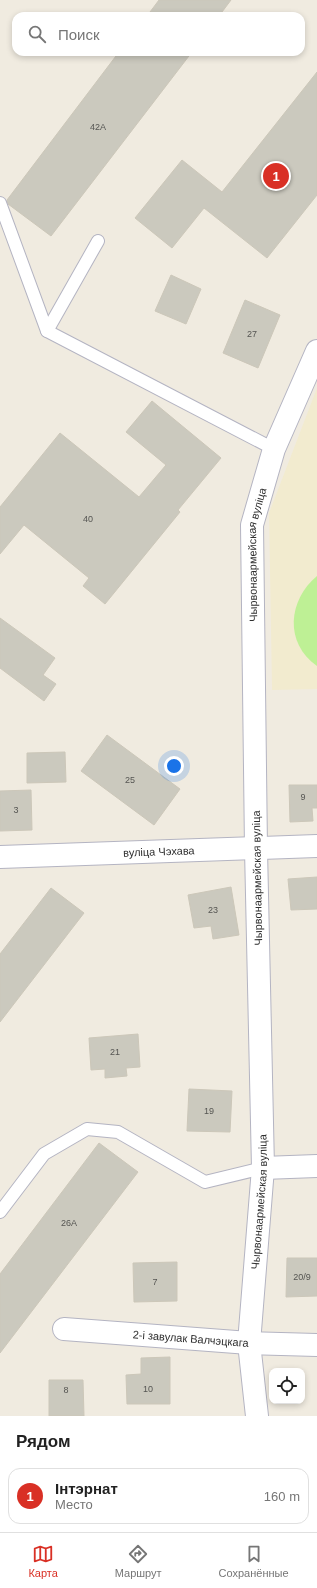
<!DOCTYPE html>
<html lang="ru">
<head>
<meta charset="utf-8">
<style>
	:root { --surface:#fff; --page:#f2f2f2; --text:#222; --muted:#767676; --line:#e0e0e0; --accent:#d93025 }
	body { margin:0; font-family:Helvetica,sans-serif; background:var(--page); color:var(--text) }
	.controls { position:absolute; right:12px; bottom:12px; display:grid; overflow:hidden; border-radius:8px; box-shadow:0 2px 6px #0003 }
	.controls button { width:36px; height:36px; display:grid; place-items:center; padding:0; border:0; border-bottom:1px solid var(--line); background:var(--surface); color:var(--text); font:20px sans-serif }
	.you { position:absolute; left:174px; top:766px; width:14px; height:14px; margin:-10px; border:3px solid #fff; border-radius:50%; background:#1a73e8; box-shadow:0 0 0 6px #1a73e833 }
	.badge { display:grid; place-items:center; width:26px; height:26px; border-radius:50%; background:var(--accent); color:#fff; font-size:13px; font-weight:700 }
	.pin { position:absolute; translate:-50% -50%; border:2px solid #fff; box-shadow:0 1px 4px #0006 }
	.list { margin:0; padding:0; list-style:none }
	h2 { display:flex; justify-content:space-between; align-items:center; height:52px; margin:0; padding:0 16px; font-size:17px }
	h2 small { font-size:13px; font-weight:400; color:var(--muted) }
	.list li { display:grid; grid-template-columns:26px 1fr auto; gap:12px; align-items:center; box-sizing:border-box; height:56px; margin:0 8px 8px; padding:0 8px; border:1px solid var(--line); border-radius:12px }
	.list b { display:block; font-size:15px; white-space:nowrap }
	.list p { margin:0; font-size:13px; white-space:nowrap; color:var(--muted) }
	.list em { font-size:13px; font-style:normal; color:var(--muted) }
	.icon { flex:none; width:22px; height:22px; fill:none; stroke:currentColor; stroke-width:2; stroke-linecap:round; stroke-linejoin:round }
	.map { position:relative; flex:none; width:317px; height:1416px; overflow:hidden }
	.search { position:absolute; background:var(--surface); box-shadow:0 2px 6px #0003; left:12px; right:12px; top:12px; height:44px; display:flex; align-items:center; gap:10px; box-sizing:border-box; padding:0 14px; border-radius:12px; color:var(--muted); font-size:15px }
	.sheet { height:116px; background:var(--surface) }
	nav { display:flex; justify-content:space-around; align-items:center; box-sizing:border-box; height:56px; border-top:1px solid var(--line); background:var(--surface); font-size:11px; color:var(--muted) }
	nav a { display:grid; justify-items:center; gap:2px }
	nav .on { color:var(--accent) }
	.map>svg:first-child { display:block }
	.education { fill:#f2ebcf }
	.pitch { fill:#bef095 }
	.building { fill:#cbc9be; stroke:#ccc7b9 }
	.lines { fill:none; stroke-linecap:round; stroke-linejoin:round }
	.lane-casing { stroke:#b4b4c2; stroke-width:14 }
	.street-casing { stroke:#b4b4c2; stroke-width:24 }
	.lane { stroke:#fff; stroke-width:12 }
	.street { stroke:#fff; stroke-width:22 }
	.labels { text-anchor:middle; stroke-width:4; stroke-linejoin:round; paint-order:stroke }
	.number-label { font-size:9px; fill:#555552 }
	.street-label { font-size:11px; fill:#2e2e2e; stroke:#fff }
</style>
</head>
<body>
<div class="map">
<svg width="317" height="1416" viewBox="0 0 317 1416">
	<rect width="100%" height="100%" fill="#f0ebe0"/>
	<!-- education -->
	<path class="education" d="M317 388V689L272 690 269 513Z"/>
	<!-- pitch -->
	<path class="pitch" d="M317 576V666C284 643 288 600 317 576Z"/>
	<!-- building -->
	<g class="building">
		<path d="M159 0H231L219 16H147Z"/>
		<path d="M119 52H192L51 236 8 204 7 200Z"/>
		<path d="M317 72V195L267 258 204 208 172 248 135 218 182 160 222 192Z"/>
		<path d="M171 275 201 289 186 324 155 311Z"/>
		<path d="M245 300 280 315 258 368 223 353Z"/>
		<path d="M152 401 221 458 178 510 180 512 105 604 83 586 89 578 24 525 0 554V507L60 433 139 497 166 465 126 432Z"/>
		<path d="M0 618 55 658 43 675 56 684 44 701 0 668Z"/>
		<path d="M107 735 180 789 154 825 81 771Z"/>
		<path d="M65 752 66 782 27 783V753Z"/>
		<path d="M289 785H317V808H312L313 821 290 822Z"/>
		<path d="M31 790 32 830 0 831V791Z"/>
		<path d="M317 877V909L291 910 288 879Z"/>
		<path d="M231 887 239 935 213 939 211 926 194 928 188 895Z"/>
		<path d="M51 888 84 913 0 1022V954Z"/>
		<path d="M138 1034 140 1067 126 1068 127 1076 105 1078V1069L91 1070 89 1038Z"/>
		<path d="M189 1089 232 1091 230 1132 187 1131Z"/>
		<path d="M99 1143 138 1172 0 1353V1274Z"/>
		<path d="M287 1258H317V1296L286 1297Z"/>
		<path d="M177 1262V1301L134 1302 133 1263Z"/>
		<path d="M170 1357V1404H127L126 1375 141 1374V1358Z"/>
		<path d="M49 1380H83L84 1416H49Z"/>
	</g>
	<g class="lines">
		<defs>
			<g id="lane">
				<path d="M0 203 47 331 274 449"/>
				<path d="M47 331 98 241"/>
				<path d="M0 1212 44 1154 87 1129 118 1132 205 1182 263 1168"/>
			</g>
			<g id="street">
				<path id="s1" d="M0 857 317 846"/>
				<path d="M263 1168 317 1166"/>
				<path id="s2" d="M64 1329 249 1343 317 1345"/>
				<path id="s3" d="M257 1416 249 1343 263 1168 256 849 252 525 274 449 317 351"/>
			</g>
		</defs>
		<!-- lane casing -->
		<use href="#lane" class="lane-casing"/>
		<!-- street casing -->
		<use href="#street" class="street-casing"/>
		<!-- lane -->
		<use href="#lane" class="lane"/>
		<!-- street -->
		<use href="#street" class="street"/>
	</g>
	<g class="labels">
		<!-- number labels -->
		<g class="number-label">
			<text x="98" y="130">42А</text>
			<text x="252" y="337">27</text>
			<text x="88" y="522">40</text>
			<text x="130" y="783">25</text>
			<text x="303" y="800">9</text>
			<text x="16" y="813">3</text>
			<text x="213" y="913">23</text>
			<text x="115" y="1055">21</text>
			<text x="209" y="1114">19</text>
			<text x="69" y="1226">26А</text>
			<text x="302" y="1280">20/9</text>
			<text x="155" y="1285">7</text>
			<text x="148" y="1392">10</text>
			<text x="66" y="1393">8</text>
		</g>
		<!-- street labels -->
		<g class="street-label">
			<text dy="4" stroke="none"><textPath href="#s3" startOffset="863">Чырвонаармейская вуліца</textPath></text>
			<text dy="4" stroke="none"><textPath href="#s1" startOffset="159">вуліца Чэхава</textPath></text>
			<text transform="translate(257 878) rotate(-91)" y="4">Чырвонаармейская вуліца</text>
			<text dy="4" stroke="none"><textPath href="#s3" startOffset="215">Чырвонаармейская вуліца</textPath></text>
			<text dy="4" stroke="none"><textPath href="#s2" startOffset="127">2-і завулак Валчэцкага</textPath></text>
		</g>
	</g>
</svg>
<div class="controls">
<button><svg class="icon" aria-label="locate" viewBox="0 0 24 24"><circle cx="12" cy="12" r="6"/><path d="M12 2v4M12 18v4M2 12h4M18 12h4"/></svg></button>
</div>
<div class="you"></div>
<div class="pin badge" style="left:276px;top:176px">1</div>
<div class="search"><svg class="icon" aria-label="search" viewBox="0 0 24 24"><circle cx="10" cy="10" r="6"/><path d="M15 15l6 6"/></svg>Поиск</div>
</div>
<section class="sheet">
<h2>Рядом<small></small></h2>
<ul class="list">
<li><span class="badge">1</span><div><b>Інтэрнат</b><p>Место</p></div><em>160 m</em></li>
</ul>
</section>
<nav>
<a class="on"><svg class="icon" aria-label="map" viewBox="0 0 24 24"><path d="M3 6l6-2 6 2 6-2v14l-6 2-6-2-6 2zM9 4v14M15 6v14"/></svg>Карта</a>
<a><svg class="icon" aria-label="directions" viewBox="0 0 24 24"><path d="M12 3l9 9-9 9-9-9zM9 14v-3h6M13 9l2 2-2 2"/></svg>Маршрут</a>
<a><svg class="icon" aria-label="saved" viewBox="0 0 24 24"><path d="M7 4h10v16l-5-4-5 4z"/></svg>Сохранённые</a>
</nav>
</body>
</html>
